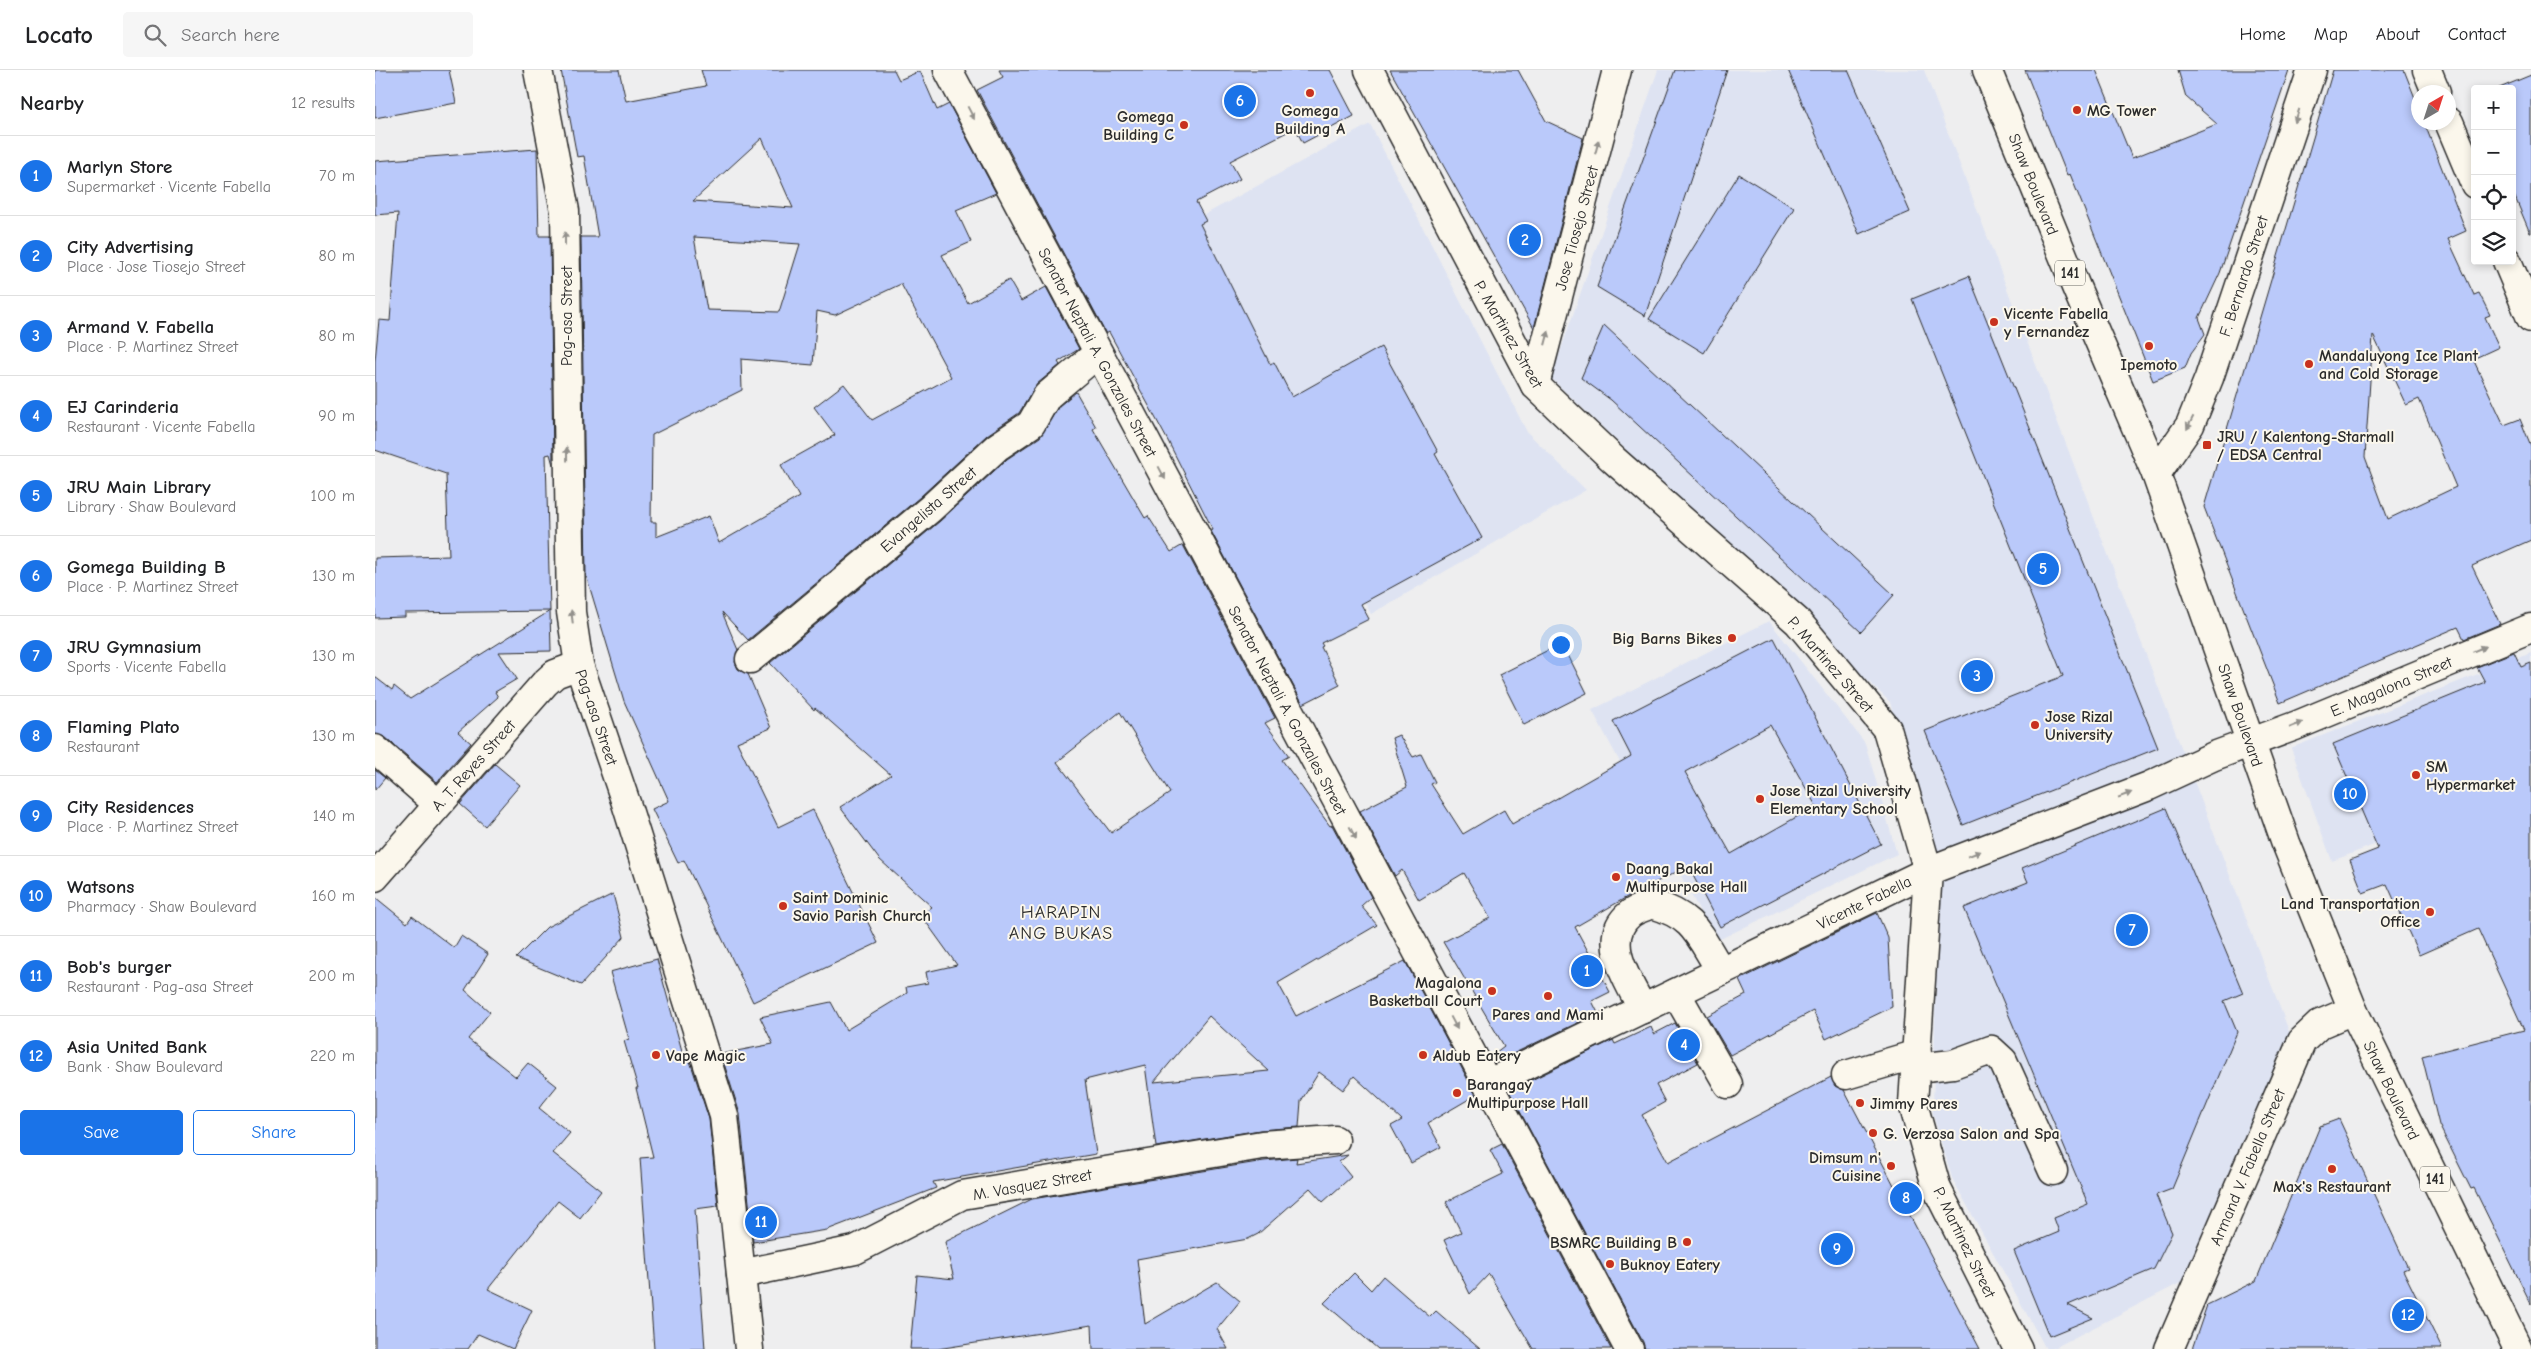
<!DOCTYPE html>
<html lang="en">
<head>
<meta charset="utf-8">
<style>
	:root { --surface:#fff; --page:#f6f6f6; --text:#202124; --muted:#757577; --line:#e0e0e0; --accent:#1a73e8 }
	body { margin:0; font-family:"Comic Neue",sans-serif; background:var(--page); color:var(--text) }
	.controls { position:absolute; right:15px; top:15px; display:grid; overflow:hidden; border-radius:5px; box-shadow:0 2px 8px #0003 }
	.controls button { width:45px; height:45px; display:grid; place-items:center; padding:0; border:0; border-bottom:1px solid var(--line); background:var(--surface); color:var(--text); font:25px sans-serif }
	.compass { position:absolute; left:2036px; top:15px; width:45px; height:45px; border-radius:50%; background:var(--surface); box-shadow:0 2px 8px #0003; rotate:39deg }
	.you { position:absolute; left:1185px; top:574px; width:18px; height:18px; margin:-12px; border:4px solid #fff; border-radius:50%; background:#1a73e8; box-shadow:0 0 0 8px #1a73e833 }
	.badge { display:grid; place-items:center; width:32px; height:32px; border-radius:50%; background:var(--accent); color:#fff; font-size:16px; font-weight:700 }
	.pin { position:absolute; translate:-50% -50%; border:2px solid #fff; box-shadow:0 1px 5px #0006 }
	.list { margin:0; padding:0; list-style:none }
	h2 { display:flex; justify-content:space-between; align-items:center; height:65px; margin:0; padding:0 20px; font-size:21px }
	h2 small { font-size:16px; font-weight:400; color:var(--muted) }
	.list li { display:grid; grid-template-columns:32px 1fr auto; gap:15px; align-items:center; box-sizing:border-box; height:80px; padding:0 20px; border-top:1px solid var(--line) }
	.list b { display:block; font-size:19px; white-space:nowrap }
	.list p { margin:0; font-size:16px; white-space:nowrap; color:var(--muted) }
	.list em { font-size:16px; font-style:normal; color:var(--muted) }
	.actions { display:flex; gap:10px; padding:15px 20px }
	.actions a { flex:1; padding:11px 0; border:1px solid var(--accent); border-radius:5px; text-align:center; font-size:18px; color:var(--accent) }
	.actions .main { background:var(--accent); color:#fff }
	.icon { flex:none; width:28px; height:28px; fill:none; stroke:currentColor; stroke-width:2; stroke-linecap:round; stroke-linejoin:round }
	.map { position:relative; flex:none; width:2156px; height:1279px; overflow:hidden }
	header { display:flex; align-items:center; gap:30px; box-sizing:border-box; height:70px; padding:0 25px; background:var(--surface); border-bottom:1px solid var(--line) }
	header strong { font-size:24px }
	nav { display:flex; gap:28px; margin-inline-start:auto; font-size:18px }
	.search { width:350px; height:45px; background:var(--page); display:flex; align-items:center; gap:12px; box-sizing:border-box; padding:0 18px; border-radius:5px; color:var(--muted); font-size:19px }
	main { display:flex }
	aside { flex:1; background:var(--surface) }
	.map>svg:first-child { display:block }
	.built { fill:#dee3f2 }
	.building { fill:#bac9fa; stroke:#2b2b2b; fill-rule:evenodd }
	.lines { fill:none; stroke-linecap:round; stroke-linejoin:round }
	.minor-casing { stroke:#2b2b2b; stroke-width:31 }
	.major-casing { stroke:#2b2b2b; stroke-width:31 }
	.minor { stroke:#fbf7ec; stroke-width:28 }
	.major { stroke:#fbf7ec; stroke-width:28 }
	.oneway { fill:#93918c }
	.poi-dot { fill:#c8321e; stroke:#fbf7ec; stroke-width:2 }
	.labels { text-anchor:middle; stroke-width:4; stroke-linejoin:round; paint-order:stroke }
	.shield { fill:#fbf7ec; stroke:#696865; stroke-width:1 }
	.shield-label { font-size:15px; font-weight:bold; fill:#2b2b2b }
	.poi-label { font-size:16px; font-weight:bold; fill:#2b2b2b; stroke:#fbf7ec; text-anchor:start }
	.street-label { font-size:16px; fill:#2b2b2b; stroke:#fbf7ec }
	.neighbourhood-label { font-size:18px; letter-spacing:1px; fill:#2b2b2b; stroke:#fbf7ec }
</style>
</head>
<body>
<header>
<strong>Locato</strong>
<div class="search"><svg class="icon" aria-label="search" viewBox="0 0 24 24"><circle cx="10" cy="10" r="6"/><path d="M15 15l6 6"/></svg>Search here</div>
<nav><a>Home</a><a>Map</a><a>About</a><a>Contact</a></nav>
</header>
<main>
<aside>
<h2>Nearby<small>12 results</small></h2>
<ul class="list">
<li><span class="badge">1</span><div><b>Marlyn Store</b><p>Supermarket · Vicente Fabella</p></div><em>70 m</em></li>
<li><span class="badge">2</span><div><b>City Advertising</b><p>Place · Jose Tiosejo Street</p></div><em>80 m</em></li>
<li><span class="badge">3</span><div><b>Armand V. Fabella</b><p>Place · P. Martinez Street</p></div><em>80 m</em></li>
<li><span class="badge">4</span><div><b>EJ Carinderia</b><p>Restaurant · Vicente Fabella</p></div><em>90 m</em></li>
<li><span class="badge">5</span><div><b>JRU Main Library</b><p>Library · Shaw Boulevard</p></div><em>100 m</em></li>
<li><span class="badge">6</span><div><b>Gomega Building B</b><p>Place · P. Martinez Street</p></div><em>130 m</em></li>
<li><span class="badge">7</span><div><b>JRU Gymnasium</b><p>Sports · Vicente Fabella</p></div><em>130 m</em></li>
<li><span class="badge">8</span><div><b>Flaming Plato</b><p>Restaurant</p></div><em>130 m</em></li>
<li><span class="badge">9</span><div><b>City Residences</b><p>Place · P. Martinez Street</p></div><em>140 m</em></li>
<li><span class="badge">10</span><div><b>Watsons</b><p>Pharmacy · Shaw Boulevard</p></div><em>160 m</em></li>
<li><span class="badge">11</span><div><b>Bob's burger</b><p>Restaurant · Pag-asa Street</p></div><em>200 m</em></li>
<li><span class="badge">12</span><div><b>Asia United Bank</b><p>Bank · Shaw Boulevard</p></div><em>220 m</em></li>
</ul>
<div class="actions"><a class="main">Save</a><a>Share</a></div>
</aside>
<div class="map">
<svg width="2156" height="1279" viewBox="0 0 2156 1279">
	<rect width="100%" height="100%" fill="#eeeeef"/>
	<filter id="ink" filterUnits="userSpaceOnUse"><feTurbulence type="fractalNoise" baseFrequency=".02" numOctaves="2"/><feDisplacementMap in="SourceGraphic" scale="10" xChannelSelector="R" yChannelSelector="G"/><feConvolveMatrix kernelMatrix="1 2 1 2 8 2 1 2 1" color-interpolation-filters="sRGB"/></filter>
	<g filter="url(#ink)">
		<!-- built -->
		<g class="built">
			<path d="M1283 0H1549L1915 964 1811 1210 1677 1279H1671L1577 1108 1558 1044 1563 809 1515 632 1176 308Z"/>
			<path d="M995 54 1152 362 1211 420 996 544 801 180 829 145Z"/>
			<path d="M1394 551 1490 673 1522 784 1341 871 1217 640Z"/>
			<path d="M2156 583V843L2111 732 1957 791 1916 678Z"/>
		</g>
		<!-- building -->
		<g class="building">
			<path d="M0 0H74L81 33 0 48Z"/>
			<path d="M186 0H244L251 31 331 16 326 0H519L524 10 545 1 562 40 574 34 621 123 581 140 596 172 567 185 593 233 634 210 646 231 671 217 704 279 683 292 685 295 662 314 644 343 612 365 545 427 373 570 347 542 363 580 360 592 363 599 373 604 396 658 362 672 403 757 438 740 503 873 378 932 309 790 303 793 277 739 294 731 249 631 211 505 206 167H223L209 86 202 87ZM387 68 418 138 318 131ZM319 167 425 174 404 242 332 240ZM526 214 576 307 497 350 469 314 439 337 460 365 406 395 424 427 344 473 334 446 281 467V452H276L277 365 367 320 366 289 438 295 442 241 460 245Z"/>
			<path d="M624 0H955L979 46 928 73 920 58 855 91 865 109 821 132 831 151 825 154 895 294 899 292 917 327 1006 277 1063 382 1060 384 1107 468 986 534 994 549 946 573 948 576 946 577 965 615 928 634 836 461 838 460 793 371 734 262 731 264 602 20 628 7Z"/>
			<path d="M1015 0H1143L1171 51 1208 68 1159 258Z"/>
			<path d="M1300 0H1352L1270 246 1222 217Z"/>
			<path d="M1413 0H1473L1535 142 1484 164Z"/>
			<path d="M1650 0H1721L1757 88 1842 54 1811 27 1803 0H1914L1845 203 1824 248 1830 264 1816 283 1810 298 1778 311 1695 104 1692 105Z"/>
			<path d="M1958 0H2029L2044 38V52H2049L2091 161 2073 169 2099 225 2104 223 2115 245 2110 247 2124 277 2098 289 2129 355 2145 349 2156 376V470L2097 496 2125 554 2089 569 2083 557 1905 633 1829 437ZM1998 265 2031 335 2044 329 2081 417 2013 449 1990 387Z"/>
			<path d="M2156 5V163H2155L2137 120V19H2122Z"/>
			<path d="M162 79 164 166H175L178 395 175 384 171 385 176 581 124 582 142 609 120 622 123 627 83 662 96 673 62 712 10 667 0 664V607L17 620 19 616 35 629 175 541 30 543V547L0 548V488L74 486 71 404 0 380V291L4 250 15 251 23 143 0 145V91Z"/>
			<path d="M1364 104 1419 138 1329 283 1274 249Z"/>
			<path d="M1594 206 1783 678 1588 755 1550 661 1688 606 1537 229Z"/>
			<path d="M1229 255 1519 525 1486 562 1236 330 1206 308Z"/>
			<path d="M701 322 721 357 718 359 770 448 773 446 796 482 808 475 900 648 890 653 914 686 907 690 955 756 957 755 996 827 986 836 1002 855 903 913 921 946 1030 891 1101 1025 1053 1053 1066 1077 1036 1093 1016 1056 1027 1050 979 1006 968 1020 944 1002 926 1031 924 1057 885 1060 781 1077 770 995 710 1010 721 1084 558 1112 561 1118 452 1160 378 1172 365 1044 346 984 398 974 385 947 456 932 471 960 532 923 531 917 553 913 551 902 582 895 546 845 557 837 504 789 465 737 516 705 440 638 439 640 395 593 565 451 632 389 665 367 684 336ZM745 642 795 723 736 763 682 692ZM834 946 894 1001 779 1012Z"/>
			<path d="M1399 568 1506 774 1345 857 1313 796 1252 827 1200 857 1235 922 1217 931 1223 943 1119 993 1116 986 1129 976 1068 872 1115 848 1089 803 1044 830 1027 800 1020 806 985 741 1032 717 1017 668 1024 665 1038 687 1046 684 1060 712 1056 714 1088 764 1129 740 1137 754 1256 686 1238 651ZM1395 655 1441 736 1356 784 1310 702Z"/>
			<path d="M1187 573 1212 623 1149 655 1124 605Z"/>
			<path d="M2139 582 2146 597 2156 593V1234L2099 1118 2096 1119 2064 1055 2047 986 2149 960 2103 859 2044 885 2012 814 1988 823 1975 790 2003 779 1958 674 2110 612 2102 597Z"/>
			<path d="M120 694 145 715 110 756 85 734Z"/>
			<path d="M0 700 10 708 0 720Z"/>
			<path d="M1791 738 1868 923 1849 931 1862 962 1797 1119 1781 1125 1797 1163 1779 1199 1693 1235 1718 1248 1674 1266 1639 1181 1684 1162 1679 1148 1713 1134 1589 838 1653 812 1647 798Z"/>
			<path d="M238 824 249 867 206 915 141 888 172 857Z"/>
			<path d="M0 827 32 853 37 846 79 878 86 866 113 884 90 920 115 942 93 969 141 1007 153 993 182 1016 164 1038 195 1063 178 1083 226 1121 205 1148 183 1131 113 1219 157 1240 138 1279 103 1264 93 1279H0Z"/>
			<path d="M1502 843 1513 868 1517 937 1451 969 1438 941 1355 985 1332 946 1371 925 1364 910Z"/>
			<path d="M282 889 310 992 315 991 334 1049 343 1136 320 1139 330 1279H279L265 1088 278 1087 261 1018H263L249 971 254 969 235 902Z"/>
			<path d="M1300 953 1323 993 1281 1015 1290 1032 1267 1045 1293 1092 1456 1007 1460 1016 1469 1020 1605 1279H1270L1268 1272 1134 1021 1238 970 1240 974 1276 957 1279 964Z"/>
			<path d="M1964 1049 2033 1198 2028 1200 2067 1279H1817L1832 1235 1881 1211 1945 1056Z"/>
			<path d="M1127 1074 1236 1279H1158L1114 1204 1095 1224 1069 1170 1086 1162 1071 1132 1128 1104 1115 1080Z"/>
			<path d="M973 1085 964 1092 976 1107 948 1132 935 1118 883 1164 873 1169 762 1189 770 1254 842 1212 865 1231 842 1259 853 1279H718L717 1255 562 1279H535L542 1205 579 1209 570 1172 657 1129 889 1091 922 1088 921 1093Z"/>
			<path d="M979 1203 996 1220 1008 1206 1055 1247 1061 1241 1105 1279H1003L949 1233Z"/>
		</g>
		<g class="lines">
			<defs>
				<g id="minor">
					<path d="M163 0 190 141 196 542 204 595 251 733 349 1046 374 1279"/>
					<path d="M573 0 1254 1279"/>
					<path d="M994 0 1160 315 1239 390 1423 552 1512 659 1553 801 1538 1034 1562 1119 1643 1279"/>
					<path d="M2052 0 2061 22"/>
					<path d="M2074 52 2100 114"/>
					<path d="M2132 191 2156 248"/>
					<path d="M1160 315 1242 0"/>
					<path d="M1781 404 1815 355 1834 308 1937 0"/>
					<path d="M375 589 555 439 622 377 656 354 672 326 723 283"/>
					<path d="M0 679 63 734"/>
					<path d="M0 807 170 613 180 604 204 595"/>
					<path d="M1301 923 1353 1014"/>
					<path d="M1268 939C1254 913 1224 869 1255 844 1261 839 1270 837 1277 834 1321 847 1323 865 1346 901"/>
					<path d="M1541 998 1578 994 1616 980 1628 991 1678 1101"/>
					<path d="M1471 1005 1542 984"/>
					<path d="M1112 1014 1553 801 1774 716 1839 686 1920 656 2156 558"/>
					<path d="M366 1204 480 1180 587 1125 887 1075 960 1070"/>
					<path d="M1794 1279 1927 971 1945 954 1978 940"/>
				</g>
				<path id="major" d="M1612 0 1701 217 1781 404 1911 773 1978 940 2143 1279"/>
			</defs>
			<!-- minor casing -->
			<use href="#minor" class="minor-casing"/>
			<!-- major casing -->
			<use href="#major" class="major-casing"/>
			<!-- minor -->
			<use href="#minor" class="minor"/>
			<!-- major -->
			<use href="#major" class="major"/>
		</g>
		<!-- one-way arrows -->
		<defs><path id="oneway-solid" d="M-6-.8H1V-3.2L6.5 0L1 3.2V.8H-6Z" transform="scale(1.25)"/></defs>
		<g class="oneway">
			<use href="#oneway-solid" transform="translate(596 43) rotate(62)"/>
			<use href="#oneway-solid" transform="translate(1922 46) rotate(108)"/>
			<use href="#oneway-solid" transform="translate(1222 77) rotate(-75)"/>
			<use href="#oneway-solid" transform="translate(190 169) rotate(-90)"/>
			<use href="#oneway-solid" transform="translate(1172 268) rotate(-75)"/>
			<use href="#oneway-solid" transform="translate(1815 353) rotate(117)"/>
			<use href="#oneway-solid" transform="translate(192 384) rotate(-91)"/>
			<use href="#oneway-solid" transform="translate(787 403) rotate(62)"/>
			<use href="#oneway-solid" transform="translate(197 547) rotate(-97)"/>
			<use href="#oneway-solid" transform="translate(2104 579) rotate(-23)"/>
			<use href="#oneway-solid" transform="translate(1921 655) rotate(-22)"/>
			<use href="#oneway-solid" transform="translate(1750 725) rotate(-21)"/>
			<use href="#oneway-solid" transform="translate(978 763) rotate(62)"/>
			<use href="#oneway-solid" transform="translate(1599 784) rotate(-21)"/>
			<use href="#oneway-solid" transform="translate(1079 953) rotate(62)"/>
		</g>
	</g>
	<!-- markers -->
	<g class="poi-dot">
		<circle cx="935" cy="23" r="5"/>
		<circle cx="1702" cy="40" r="5"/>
		<circle cx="809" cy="55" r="5"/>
		<circle cx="1619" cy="252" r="5"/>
		<circle cx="1774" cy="276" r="5"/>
		<circle cx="1934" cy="294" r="5"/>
		<rect x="1827" y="370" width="10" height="10" rx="2.5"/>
		<circle cx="1357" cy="568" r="5"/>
		<circle cx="1660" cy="655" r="5"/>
		<circle cx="2041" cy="705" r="5"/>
		<circle cx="1385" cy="729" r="5"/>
		<circle cx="1241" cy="807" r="5"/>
		<circle cx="408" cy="836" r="5"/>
		<circle cx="2055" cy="842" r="5"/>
		<circle cx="1117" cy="921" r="5"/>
		<circle cx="1173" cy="926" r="5"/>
		<circle cx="281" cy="985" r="5"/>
		<circle cx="1048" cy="985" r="5"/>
		<circle cx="1082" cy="1023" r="5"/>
		<circle cx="1485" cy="1033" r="5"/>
		<circle cx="1498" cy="1063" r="5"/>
		<circle cx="1516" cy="1096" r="5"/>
		<circle cx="1957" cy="1099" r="5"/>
		<circle cx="1312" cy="1172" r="5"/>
		<circle cx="1235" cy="1194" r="5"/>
	</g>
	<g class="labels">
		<!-- shield labels -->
		<g class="shield">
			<rect x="1680" y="190.5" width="30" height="25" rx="4"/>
			<rect x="2045" y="1096.5" width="30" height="25" rx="4"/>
		</g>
		<g class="shield-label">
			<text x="1695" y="208">141</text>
			<text x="2060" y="1114">141</text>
		</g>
		<!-- poi labels -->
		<g class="poi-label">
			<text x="935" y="46" text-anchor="middle">Gomega<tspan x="935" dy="18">Building A</tspan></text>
			<text x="1712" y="46">MG Tower</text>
			<text x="799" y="52" text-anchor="end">Gomega<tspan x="799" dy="18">Building C</tspan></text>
			<text x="1629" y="249">Vicente Fabella<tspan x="1629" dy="18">y Fernandez</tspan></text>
			<text x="1944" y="291">Mandaluyong Ice Plant<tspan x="1944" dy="18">and Cold Storage</tspan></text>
			<text x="1774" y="300" text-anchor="middle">Ipemoto</text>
			<text x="1842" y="372">JRU / Kalentong-Starmall<tspan x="1842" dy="18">/ EDSA Central</tspan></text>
			<text x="1347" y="574" text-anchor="end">Big Barns Bikes</text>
			<text x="1670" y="652">Jose Rizal<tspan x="1670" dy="18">University</tspan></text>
			<text x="2051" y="702">SM<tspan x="2051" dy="18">Hypermarket</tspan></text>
			<text x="1395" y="726">Jose Rizal University<tspan x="1395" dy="18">Elementary School</tspan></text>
			<text x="1251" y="804">Daang Bakal<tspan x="1251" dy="18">Multipurpose Hall</tspan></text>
			<text x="418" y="833">Saint Dominic<tspan x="418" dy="18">Savio Parish Church</tspan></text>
			<text x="2045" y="839" text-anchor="end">Land Transportation<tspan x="2045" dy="18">Office</tspan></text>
			<text x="1107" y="918" text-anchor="end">Magalona<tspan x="1107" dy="18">Basketball Court</tspan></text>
			<text x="1173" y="950" text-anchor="middle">Pares and Mami</text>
			<text x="291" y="991">Vape Magic</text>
			<text x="1058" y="991">Aldub Eatery</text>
			<text x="1092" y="1020">Barangay<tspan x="1092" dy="18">Multipurpose Hall</tspan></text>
			<text x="1495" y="1039">Jimmy Pares</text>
			<text x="1508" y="1069">G. Verzosa Salon and Spa</text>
			<text x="1506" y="1093" text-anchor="end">Dimsum n'<tspan x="1506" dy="18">Cuisine</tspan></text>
			<text x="1957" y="1122" text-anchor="middle">Max's Restaurant</text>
			<text x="1302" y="1178" text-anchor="end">BSMRC Building B</text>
			<text x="1245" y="1200">Buknoy Eatery</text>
		</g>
		<!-- street labels -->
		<g class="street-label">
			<text transform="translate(1659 114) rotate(68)" y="6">Shaw Boulevard</text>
			<text transform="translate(1201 158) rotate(-75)" y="6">Jose Tiosejo Street</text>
			<text transform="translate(1868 206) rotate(-72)" y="6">F. Bernardo Street</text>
			<text transform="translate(191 246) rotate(-90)" y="6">Pag-asa Street</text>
			<text transform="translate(1134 264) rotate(60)" y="6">P. Martinez Street</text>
			<text transform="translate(723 282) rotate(62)" y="6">Senator Neptali A. Gonzales Street</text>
			<text transform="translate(553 439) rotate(-41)" y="6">Evangelista Street</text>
			<text transform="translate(1456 594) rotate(49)" y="6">P. Martinez Street</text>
			<text transform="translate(2016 616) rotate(-23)" y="6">E. Magalona Street</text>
			<text transform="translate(913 640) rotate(62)" y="6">Senator Neptali A. Gonzales Street</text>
			<text transform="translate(1866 645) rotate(71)" y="6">Shaw Boulevard</text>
			<text transform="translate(222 647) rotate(71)" y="6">Pag-asa Street</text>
			<text transform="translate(98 695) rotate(-48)" y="6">A. T. Reyes Street</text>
			<text transform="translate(1489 832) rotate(-26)" y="6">Vicente Fabella</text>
			<text transform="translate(2017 1020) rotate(64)" y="6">Shaw Boulevard</text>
			<text transform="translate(1872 1097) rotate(-67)" y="6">Armand V. Fabella Street</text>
			<text transform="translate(657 1114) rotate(-10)" y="6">M. Vasquez Street</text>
			<text transform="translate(1590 1172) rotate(64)" y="6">P. Martinez Street</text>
		</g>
		<!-- neighbourhood labels -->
		<g class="neighbourhood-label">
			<text x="686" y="848">HARAPIN<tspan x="686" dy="21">ANG BUKAS</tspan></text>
		</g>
	</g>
</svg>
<div class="controls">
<button>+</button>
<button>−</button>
<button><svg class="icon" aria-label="locate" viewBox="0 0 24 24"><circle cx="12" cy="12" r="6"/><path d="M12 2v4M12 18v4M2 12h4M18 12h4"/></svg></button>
<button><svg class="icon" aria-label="layers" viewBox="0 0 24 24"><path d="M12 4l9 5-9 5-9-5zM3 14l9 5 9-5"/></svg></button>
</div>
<svg class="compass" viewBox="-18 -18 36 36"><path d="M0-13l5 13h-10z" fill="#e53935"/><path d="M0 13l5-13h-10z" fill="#757577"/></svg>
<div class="you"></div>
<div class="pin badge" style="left:1212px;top:901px">1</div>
<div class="pin badge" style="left:1150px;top:170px">2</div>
<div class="pin badge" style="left:1602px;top:606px">3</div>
<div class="pin badge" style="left:1309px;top:975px">4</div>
<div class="pin badge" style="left:1668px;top:499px">5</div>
<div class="pin badge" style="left:865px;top:31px">6</div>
<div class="pin badge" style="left:1757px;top:860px">7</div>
<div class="pin badge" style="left:1531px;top:1128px">8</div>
<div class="pin badge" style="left:1462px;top:1179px">9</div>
<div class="pin badge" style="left:1975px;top:724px">10</div>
<div class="pin badge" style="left:386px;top:1152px">11</div>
<div class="pin badge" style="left:2033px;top:1245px">12</div>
</div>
</main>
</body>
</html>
